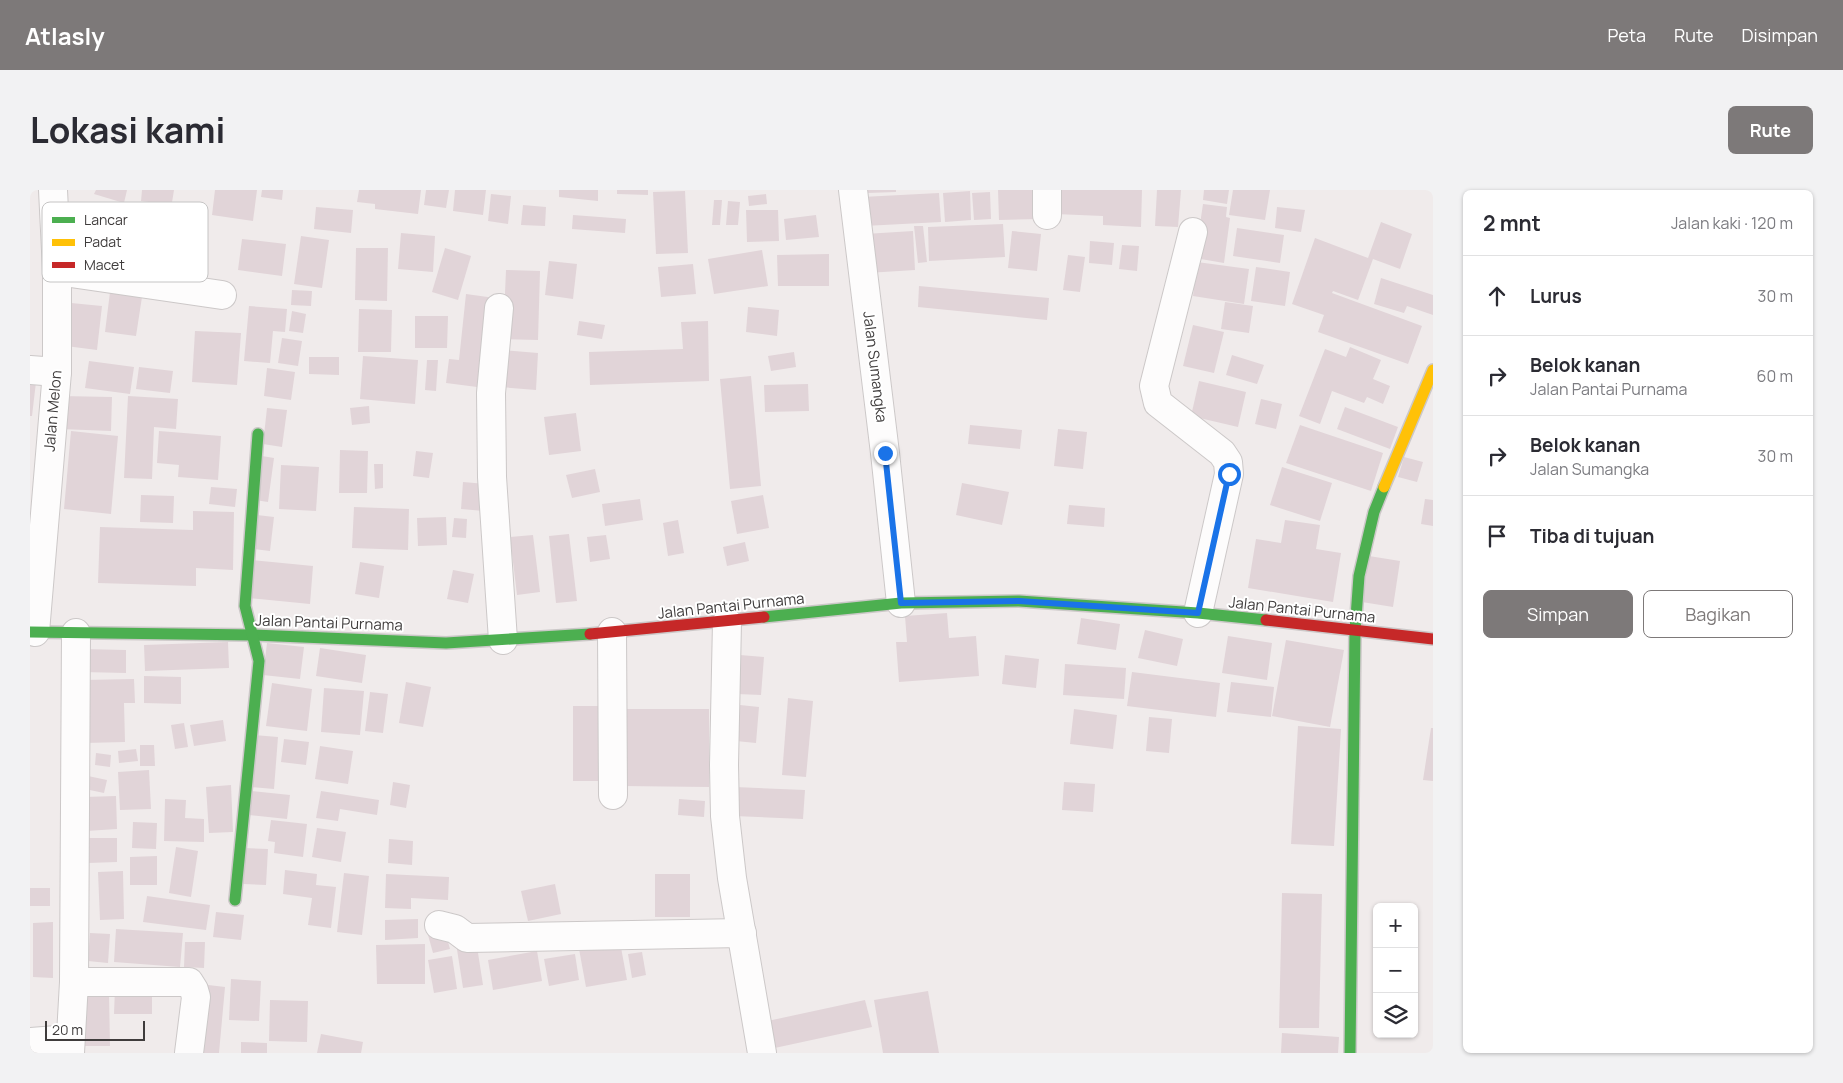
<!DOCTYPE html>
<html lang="id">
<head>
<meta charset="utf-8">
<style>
	:root { --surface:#fff; --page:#f2f2f3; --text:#2b2b33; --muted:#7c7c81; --line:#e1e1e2; --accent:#7d7979 }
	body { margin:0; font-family:Manrope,sans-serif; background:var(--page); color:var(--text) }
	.controls { position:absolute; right:15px; bottom:15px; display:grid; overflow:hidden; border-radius:8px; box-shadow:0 1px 4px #0004 }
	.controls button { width:45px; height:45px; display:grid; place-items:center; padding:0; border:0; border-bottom:1px solid var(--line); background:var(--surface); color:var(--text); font:25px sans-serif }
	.scale { position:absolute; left:15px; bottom:12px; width:100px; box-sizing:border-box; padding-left:5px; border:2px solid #3f3c3c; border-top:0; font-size:14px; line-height:18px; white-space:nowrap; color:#3f3c3c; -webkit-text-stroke:4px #fff; paint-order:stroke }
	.stop { position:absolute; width:15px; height:15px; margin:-11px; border:4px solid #1a73e8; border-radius:50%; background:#fff }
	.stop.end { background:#1a73e8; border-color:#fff; box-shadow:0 1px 5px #0008 }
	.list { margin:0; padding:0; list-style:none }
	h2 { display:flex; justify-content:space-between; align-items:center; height:65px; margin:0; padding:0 20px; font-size:21px }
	h2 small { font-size:16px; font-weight:400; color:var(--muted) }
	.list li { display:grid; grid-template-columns:32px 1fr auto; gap:15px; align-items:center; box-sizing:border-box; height:80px; padding:0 20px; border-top:1px solid var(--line) }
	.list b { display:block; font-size:19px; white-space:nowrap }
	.list p { margin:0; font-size:16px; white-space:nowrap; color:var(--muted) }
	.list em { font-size:16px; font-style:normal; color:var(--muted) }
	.actions { display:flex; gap:10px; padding:15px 20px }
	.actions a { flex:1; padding:11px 0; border:1px solid var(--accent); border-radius:8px; text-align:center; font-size:18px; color:var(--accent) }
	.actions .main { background:var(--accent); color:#fff }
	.icon { flex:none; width:28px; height:28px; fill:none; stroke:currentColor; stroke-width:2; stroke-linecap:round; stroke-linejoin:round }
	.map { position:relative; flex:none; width:1403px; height:863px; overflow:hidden; border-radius:8px }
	header { display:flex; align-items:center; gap:30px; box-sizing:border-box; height:70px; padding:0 25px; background:var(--accent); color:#fff }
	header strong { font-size:24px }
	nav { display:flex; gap:28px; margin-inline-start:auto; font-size:18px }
	.intro { display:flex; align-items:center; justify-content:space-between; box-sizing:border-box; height:120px; padding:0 30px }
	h1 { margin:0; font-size:35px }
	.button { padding:12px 22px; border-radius:8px; background:var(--accent); color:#fff; font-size:18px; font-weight:700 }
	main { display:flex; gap:30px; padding:0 30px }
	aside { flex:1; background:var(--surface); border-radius:8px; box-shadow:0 1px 4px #0004 }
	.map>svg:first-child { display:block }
	.building { fill:#e1d4d8 }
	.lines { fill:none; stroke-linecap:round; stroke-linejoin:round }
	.street-casing { stroke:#ccc8c8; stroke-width:30 }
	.fast-casing { stroke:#ccc8c8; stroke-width:14 }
	.slow-casing { stroke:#ccc8c8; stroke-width:14 }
	.jam-casing { stroke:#ccc8c8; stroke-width:14 }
	.street { stroke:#fdfcfc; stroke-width:28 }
	.fast { stroke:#4caf50; stroke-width:11 }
	.slow { stroke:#ffc107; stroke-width:11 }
	.jam { stroke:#c62828; stroke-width:11 }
	.route { stroke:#1a73e8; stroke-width:6 }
	.labels { text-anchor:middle; stroke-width:4; stroke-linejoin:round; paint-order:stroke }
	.street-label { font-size:15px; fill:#3f3c3c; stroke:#fff }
	.key { fill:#fff; stroke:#c5c4c4; stroke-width:1 }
	.key-label { font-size:14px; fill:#3f3c3c }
</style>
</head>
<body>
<header>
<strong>Atlasly</strong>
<nav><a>Peta</a><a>Rute</a><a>Disimpan</a></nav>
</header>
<div class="intro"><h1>Lokasi kami</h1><a class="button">Rute</a></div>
<main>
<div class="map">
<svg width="1403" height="863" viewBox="0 0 1403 863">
	<rect width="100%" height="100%" fill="#f0ebeb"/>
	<!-- building -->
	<g class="building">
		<path d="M66 0H97L94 13 64 4Z"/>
		<path d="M112 0H144L140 25 125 23 126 13 111 11Z"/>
		<path d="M185 0H227L223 31 182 25Z"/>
		<path d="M232 0H253L252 10 231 7Z"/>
		<path d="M329 0H391L388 24 345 19V14L327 12Z"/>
		<path d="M396 0H419L416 18 394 15Z"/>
		<path d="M425 0H456L453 25 423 21Z"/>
		<path d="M529 0H568V11L529 7Z"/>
		<path d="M587 0H618V5L587 4Z"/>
		<path d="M837 0H866V2L837 3Z"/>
		<path d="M968 0H1008L1009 29 969 30Z"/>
		<path d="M1026 0H1112L1111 37 1073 35V26L1025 24Z"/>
		<path d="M1127 0H1151L1148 37 1125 36Z"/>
		<path d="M1174 0H1199L1197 14 1173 10Z"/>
		<path d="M1203 0H1240L1235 30 1199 25Z"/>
		<path d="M655 1 658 63 626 64 623 2Z"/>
		<path d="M940 1 941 30 915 32 913 3Z"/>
		<path d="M960 2 961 29 944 30 942 3Z"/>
		<path d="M909 3 911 32 834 36 832 7Z"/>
		<path d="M461 4 481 6 478 34 458 31Z"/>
		<path d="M736 4 737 14 719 16 718 6Z"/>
		<path d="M684 10H692L690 35H682Z"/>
		<path d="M698 11 710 12 708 35H696Z"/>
		<path d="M1173 14 1197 17 1196 27 1200 28 1194 73 1165 68Z"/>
		<path d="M493 15 516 17 515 36 491 35Z"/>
		<path d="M286 17 323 20 321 43 284 39Z"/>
		<path d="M1247 17 1275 20 1271 42 1245 38Z"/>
		<path d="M716 20H748L749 51 717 52Z"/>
		<path d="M543 25 596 29 595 43 542 39Z"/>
		<path d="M786 25 789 47 756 50 754 29Z"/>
		<path d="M1351 32 1382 44 1370 79 1343 69 1328 110 1303 101 1302 103 1392 136 1378 174 1288 142 1294 125 1262 114 1285 48 1338 68Z"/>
		<path d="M973 34 975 67 899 71 898 37Z"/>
		<path d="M884 36H893L897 72 888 73Z"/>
		<path d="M1207 38 1254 45 1250 73 1203 66Z"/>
		<path d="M883 41 885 80 837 83 835 44Z"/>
		<path d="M982 41 1011 44 1007 81 978 78Z"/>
		<path d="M371 43 405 46 403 82 368 79Z"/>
		<path d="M271 46 299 50 292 98 264 94Z"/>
		<path d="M212 49 256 54 252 86 208 80Z"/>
		<path d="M1060 51 1084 53 1082 75 1059 73Z"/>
		<path d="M1092 55 1109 56 1107 81 1089 79Z"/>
		<path d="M326 58H358L357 111 325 110Z"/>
		<path d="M415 58 441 66 428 110 402 102Z"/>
		<path d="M732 60 738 96 684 104 678 69Z"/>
		<path d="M799 64V96H748L747 65Z"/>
		<path d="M1038 65 1055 67 1050 102 1033 100Z"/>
		<path d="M519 71 547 74 543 109 515 105Z"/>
		<path d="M1167 72 1219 79 1214 114 1163 106Z"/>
		<path d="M663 74 666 104 631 107 628 77Z"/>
		<path d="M1226 77 1260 82 1255 116 1221 111Z"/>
		<path d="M476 80 510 81 508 150 473 149Z"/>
		<path d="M1351 88 1403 105V125L1377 116 1374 123 1344 114Z"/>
		<path d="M889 96 1019 108 1017 130 888 117Z"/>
		<path d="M262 100 282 101 281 116 261 115Z"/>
		<path d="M80 102 112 107 106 146 75 142Z"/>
		<path d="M436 104 465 108 455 198 416 193 419 169 429 170Z"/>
		<path d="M1195 112 1223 116 1219 143 1191 139Z"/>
		<path d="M41 113 72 116 67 160 36 156Z"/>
		<path d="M219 116 257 119 255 142 243 141 240 173 214 171Z"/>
		<path d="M718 117 749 120 747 146 716 142Z"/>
		<path d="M329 119 362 120 361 162H328Z"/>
		<path d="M262 121 276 124 273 143 259 141Z"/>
		<path d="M385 126H418L417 158H385Z"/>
		<path d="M549 131 575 135 572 149 547 145Z"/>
		<path d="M678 131 679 191 560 195 559 162 653 159 651 132Z"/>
		<path d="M1163 135 1194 142 1184 183 1153 176Z"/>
		<path d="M165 141 211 143 207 195 162 192Z"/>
		<path d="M252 148 272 151 268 176 248 173Z"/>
		<path d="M1320 157 1351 170 1343 189 1360 196 1353 214 1337 207 1334 213 1302 201 1290 234 1269 226 1295 159 1316 167Z"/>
		<path d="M473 160 508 163 506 200 470 197Z"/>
		<path d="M764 162 766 177 741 181 738 166Z"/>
		<path d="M1202 165 1234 175 1227 194 1196 185Z"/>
		<path d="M333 166 388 170 385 214 330 209Z"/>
		<path d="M279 167H309V185L279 184Z"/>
		<path d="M397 170H408L406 201 395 200Z"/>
		<path d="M59 171 104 177 100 204 55 198Z"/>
		<path d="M109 177 143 181 140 203 106 199Z"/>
		<path d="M237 178 265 182 261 210 234 206Z"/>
		<path d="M721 186 731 296 700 299 690 189Z"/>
		<path d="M1169 191 1216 202 1208 237 1161 226Z"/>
		<path d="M0 192H6L2 226H0Z"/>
		<path d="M778 194 779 221 735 222 734 195Z"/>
		<path d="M31 206 82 207 81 241 30 239Z"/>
		<path d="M98 206 148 209 146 239 124 237 122 289 94 288Z"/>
		<path d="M1231 209 1252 214 1246 239 1225 234Z"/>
		<path d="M339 216 340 233 322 235 320 218Z"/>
		<path d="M1315 217 1368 237 1360 259 1307 239Z"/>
		<path d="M237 218 257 220 252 257 233 254Z"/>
		<path d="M546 223 551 261 519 265 514 227Z"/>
		<path d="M940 235 992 240 990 259 938 254Z"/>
		<path d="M1270 235 1353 263 1341 301 1256 273Z"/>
		<path d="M1028 239 1057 242 1053 279 1024 276Z"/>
		<path d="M41 241 88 246 81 324 34 319Z"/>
		<path d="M129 241 191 246 188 290 148 287 149 275 127 273Z"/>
		<path d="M310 260 338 261 337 303H309Z"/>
		<path d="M386 261 403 263 399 288 383 286Z"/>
		<path d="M232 266 244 268 238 312 225 310Z"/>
		<path d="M1374 267 1393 272 1387 292 1368 287Z"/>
		<path d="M344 274H353V298L345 299Z"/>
		<path d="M251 275 289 277 286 321 249 319Z"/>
		<path d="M1252 277 1302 293 1290 331 1240 315Z"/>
		<path d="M565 279 570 302 542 308 536 285Z"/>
		<path d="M433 292 456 294 454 321 431 319Z"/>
		<path d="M932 293 979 302 972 335 926 325Z"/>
		<path d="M181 297 207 299 205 317 179 314Z"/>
		<path d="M111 305 144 306 143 333 110 332Z"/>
		<path d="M733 305 739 338 707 344 701 311Z"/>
		<path d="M610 309 613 330 575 336 572 314Z"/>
		<path d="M1395 309 1403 310V336L1391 334Z"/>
		<path d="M1039 315 1075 318 1074 337 1037 334Z"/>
		<path d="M324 317 379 319 378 360 322 358Z"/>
		<path d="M163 321 204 322 203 380 166 378V396L68 393 70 337 163 340Z"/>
		<path d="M227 325 244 327 240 361 223 359Z"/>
		<path d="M416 327 417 355 388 356 387 328Z"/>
		<path d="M424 328 437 329 436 348 422 347Z"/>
		<path d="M648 330 654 363 638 366 633 333Z"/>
		<path d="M1255 330 1290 335 1286 359 1311 363 1303 412 1218 398 1226 349 1251 353Z"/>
		<path d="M539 344 547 411 526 413 519 346Z"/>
		<path d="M503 345 510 402 487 405 480 347Z"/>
		<path d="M576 345 580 369 560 372 557 347Z"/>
		<path d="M715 352 719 371 697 376 693 357Z"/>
		<path d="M1339 366 1370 371 1363 417 1332 412Z"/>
		<path d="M221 370 283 376 280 414 218 408Z"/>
		<path d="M330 372 354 376 349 408 325 404Z"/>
		<path d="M423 380 444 384 438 413 417 409Z"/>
		<path d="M917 423 919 448 946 446 949 486 869 492 866 452H877L875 426Z"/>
		<path d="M1051 428 1090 434 1086 460 1047 454Z"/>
		<path d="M1115 440 1153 449 1147 476 1108 468Z"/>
		<path d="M1198 446 1242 453 1237 490 1192 483Z"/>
		<path d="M1256 450 1314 460 1300 537 1242 526Z"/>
		<path d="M198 452 199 478 115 481 114 455Z"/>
		<path d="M237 453 274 457 270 489 233 485Z"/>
		<path d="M290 458 336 465 332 493 286 486Z"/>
		<path d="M52 459 96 460V483L52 482Z"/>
		<path d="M710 465 734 467 731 505 707 504Z"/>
		<path d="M975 465 1009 469 1006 498 972 494Z"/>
		<path d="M1035 474 1096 478 1094 509 1033 505Z"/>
		<path d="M1102 482 1190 493 1186 527 1097 516Z"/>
		<path d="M114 486 151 487V514L114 513Z"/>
		<path d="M104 489 105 513H94L95 552 55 553 53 490Z"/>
		<path d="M376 492 401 497 393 537 369 533Z"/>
		<path d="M1201 492 1244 497 1241 527 1197 522Z"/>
		<path d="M242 493 282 499 277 541 236 536Z"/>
		<path d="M294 498 334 501 330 545 291 542Z"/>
		<path d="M340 502 358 504 353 543 335 541Z"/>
		<path d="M758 508 783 511 776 587 752 585Z"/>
		<path d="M710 515 729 517 726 553 706 551Z"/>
		<rect x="543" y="516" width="25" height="75"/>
		<path d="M592 519H679V597L592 596Z"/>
		<path d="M1044 519 1087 525 1083 559 1040 554Z"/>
		<path d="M1119 527 1142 529 1139 563 1116 561Z"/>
		<path d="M193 530 196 551 164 556 160 535Z"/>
		<path d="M154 533 158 557 145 559 141 535Z"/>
		<path d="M1268 536 1311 539 1304 656 1261 654Z"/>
		<path d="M1401 538H1403V591L1393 590Z"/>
		<path d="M224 545 248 547 244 599 220 597Z"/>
		<path d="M254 549 279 552 276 575 251 572Z"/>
		<path d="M110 555H124L125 576H110Z"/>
		<path d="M290 556 323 561 318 594 285 589Z"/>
		<path d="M106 559 108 571 89 573 88 561Z"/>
		<path d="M66 563 81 565 80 577 65 575Z"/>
		<path d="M119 580 121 619 90 620 88 582Z"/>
		<path d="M58 586 77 590 74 603 55 599Z"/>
		<path d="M363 592 380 595 376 618 360 615Z"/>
		<path d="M1034 592 1065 594 1063 622 1032 620Z"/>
		<path d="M201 595 203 642 179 643 176 597Z"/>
		<path d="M705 597 775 600 773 629 704 626Z"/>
		<path d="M222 601 260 605 257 629 219 625Z"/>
		<path d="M291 601 349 610 347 625 310 619 308 631 286 628Z"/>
		<path d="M86 606 87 639 56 641 54 607Z"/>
		<path d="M135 609 156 610 155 628 174 629V652L134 651Z"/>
		<path d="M649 609 675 611 674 627 648 625Z"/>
		<path d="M241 630 277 634 273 667 244 663 245 652 238 651Z"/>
		<path d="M103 632 127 633 126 659 102 658Z"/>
		<path d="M287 638 316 642 311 672 282 667Z"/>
		<path d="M57 648H87V672L58 673Z"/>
		<path d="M359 649 383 651 382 675 358 673Z"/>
		<path d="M146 657 168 661 161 707 139 703Z"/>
		<path d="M214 658 238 659 236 695 213 694Z"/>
		<path d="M127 666V695H100V667Z"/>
		<path d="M255 680 287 684 286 695 306 697 301 738 278 735 282 708 253 704Z"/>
		<path d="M93 681 94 729 70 730 68 682Z"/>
		<path d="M314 683 339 686 332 745 307 742Z"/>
		<path d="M356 684 419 687 418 710 381 708V719L355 718Z"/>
		<rect x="625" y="684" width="35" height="43"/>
		<path d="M525 694 531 724 498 731 491 701Z"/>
		<rect x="0" y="698" width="20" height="18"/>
		<path d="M1252 703 1292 704 1289 838H1249Z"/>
		<path d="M117 706 180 715 176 740 113 732Z"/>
		<path d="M186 722 214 725 211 750 183 747Z"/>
		<path d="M388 729V748L355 750V730Z"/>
		<path d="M23 732V788L3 787V733Z"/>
		<path d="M86 739 153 743 150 777 84 772Z"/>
		<path d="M415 741 420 759 403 763 398 745Z"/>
		<path d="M60 743 80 744 78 773 58 771Z"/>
		<path d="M446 750 453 795 433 798 426 753Z"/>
		<path d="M155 752H175L174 778 154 777Z"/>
		<path d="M590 752 597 790 556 797 549 759Z"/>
		<path d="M395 754V794H347L346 755Z"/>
		<path d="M507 761 512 791 463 800 458 770Z"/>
		<path d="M612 762 616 785 602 788 598 764Z"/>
		<path d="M545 764 549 790 519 796 514 769Z"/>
		<path d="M422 766 427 799 404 803 398 770Z"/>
		<path d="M201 789 231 791 229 831 199 830Z"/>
		<path d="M170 794 195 797 189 863H164Z"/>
		<path d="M85 798H122V824H84Z"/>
		<path d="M898 801 909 863H853L844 810Z"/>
		<path d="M51 804H79L80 856H51Z"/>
		<path d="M240 810 278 811 277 852 239 851Z"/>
		<path d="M835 810 842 837 740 859 733 832Z"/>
		<path d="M1252 843 1309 847 1308 863H1251Z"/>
		<path d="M291 844 333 852 331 863H287Z"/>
		<path d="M211 852 237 853V863H211Z"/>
	</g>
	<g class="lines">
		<defs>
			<g id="street">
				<path d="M823 0 855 263 871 413"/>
				<path d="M1017 25V0"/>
				<path d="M1163 42 1124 196 1128 213 1192 263 1198 272 1199 284 1168 423"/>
				<path d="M27 81 192 105"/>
				<path d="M469 118 461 203 462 287 473 450"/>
				<path d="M0 180 27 182"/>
				<path d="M697 432 694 575 695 626 702 688 732 863"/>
				<path d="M5 442 27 182V81L23 0"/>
				<path d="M582 442 583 605"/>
				<path d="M409 735 425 739 437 748 712 743"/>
				<path d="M44 792H159L164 800 166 807 159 863"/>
				<path d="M0 852 40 849"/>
				<path d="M40 863 44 792 46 443"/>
			</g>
			<g id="fast">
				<path d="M734 427 871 413 989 411 1168 423 1236 430"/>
				<path d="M0 442 223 445 416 453 560 444"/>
				<path d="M205 710 229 471 215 416 228 244"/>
				<path d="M1320 863 1325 441 1329 386 1344 322 1354 297"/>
			</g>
			<path id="slow" d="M1354 297 1403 180"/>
			<g id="jam">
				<path d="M1236 430 1403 449"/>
				<path d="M560 444 734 427"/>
			</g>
		</defs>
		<!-- street casing -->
		<use href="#street" class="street-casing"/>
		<!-- fast casing -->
		<use href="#fast" class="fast-casing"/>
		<!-- slow casing -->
		<use href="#slow" class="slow-casing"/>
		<!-- jam casing -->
		<use href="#jam" class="jam-casing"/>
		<!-- street -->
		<use href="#street" class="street"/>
		<!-- fast -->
		<use href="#fast" class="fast"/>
		<!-- slow -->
		<use href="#slow" class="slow"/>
		<!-- jam -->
		<use href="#jam" class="jam"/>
	</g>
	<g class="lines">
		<!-- route -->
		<path class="route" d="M855 263 871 413 989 411 1168 423 1199 284"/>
	</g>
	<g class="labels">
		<!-- street labels -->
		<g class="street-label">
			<text transform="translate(845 177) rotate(83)" y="5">Jalan Sumangka</text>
			<text transform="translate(23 221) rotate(-85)" y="5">Jalan Melon</text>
			<text transform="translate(701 416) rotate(-6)" y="5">Jalan Pantai Purnama</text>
			<text transform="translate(1272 420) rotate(6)" y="5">Jalan Pantai Purnama</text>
			<text transform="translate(299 433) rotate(2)" y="5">Jalan Pantai Purnama</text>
		</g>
	</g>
	<!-- legend -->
	<rect x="12" y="12" width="166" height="80" rx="8" class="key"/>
	<rect x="22" y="27" width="23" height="6" fill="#4caf50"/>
	<rect x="22" y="49" width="23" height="7" fill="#ffc107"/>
	<rect x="22" y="72" width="23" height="6" fill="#c62828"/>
	<g class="key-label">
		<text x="54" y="35">Lancar</text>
		<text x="54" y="57">Padat</text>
		<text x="54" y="80">Macet</text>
	</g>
</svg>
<div class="controls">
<button>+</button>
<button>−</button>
<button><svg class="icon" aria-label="layers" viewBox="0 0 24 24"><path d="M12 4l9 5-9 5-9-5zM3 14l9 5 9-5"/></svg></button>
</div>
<div class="scale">20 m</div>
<div class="stop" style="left:1199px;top:284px"></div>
<div class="stop end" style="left:855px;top:263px"></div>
</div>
<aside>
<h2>2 mnt<small>Jalan kaki · 120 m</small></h2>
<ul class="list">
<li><svg class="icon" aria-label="ahead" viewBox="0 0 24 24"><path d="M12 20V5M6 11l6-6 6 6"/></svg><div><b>Lurus</b></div><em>30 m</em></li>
<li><svg class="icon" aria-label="right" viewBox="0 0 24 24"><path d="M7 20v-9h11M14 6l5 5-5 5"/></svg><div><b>Belok kanan</b><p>Jalan Pantai Purnama</p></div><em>60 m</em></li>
<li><svg class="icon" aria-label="right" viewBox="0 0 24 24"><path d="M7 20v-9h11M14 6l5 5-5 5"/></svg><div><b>Belok kanan</b><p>Jalan Sumangka</p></div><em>30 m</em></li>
<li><svg class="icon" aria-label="arrive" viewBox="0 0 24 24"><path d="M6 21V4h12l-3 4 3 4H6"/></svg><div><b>Tiba di tujuan</b></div></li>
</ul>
<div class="actions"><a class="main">Simpan</a><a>Bagikan</a></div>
</aside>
</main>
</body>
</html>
